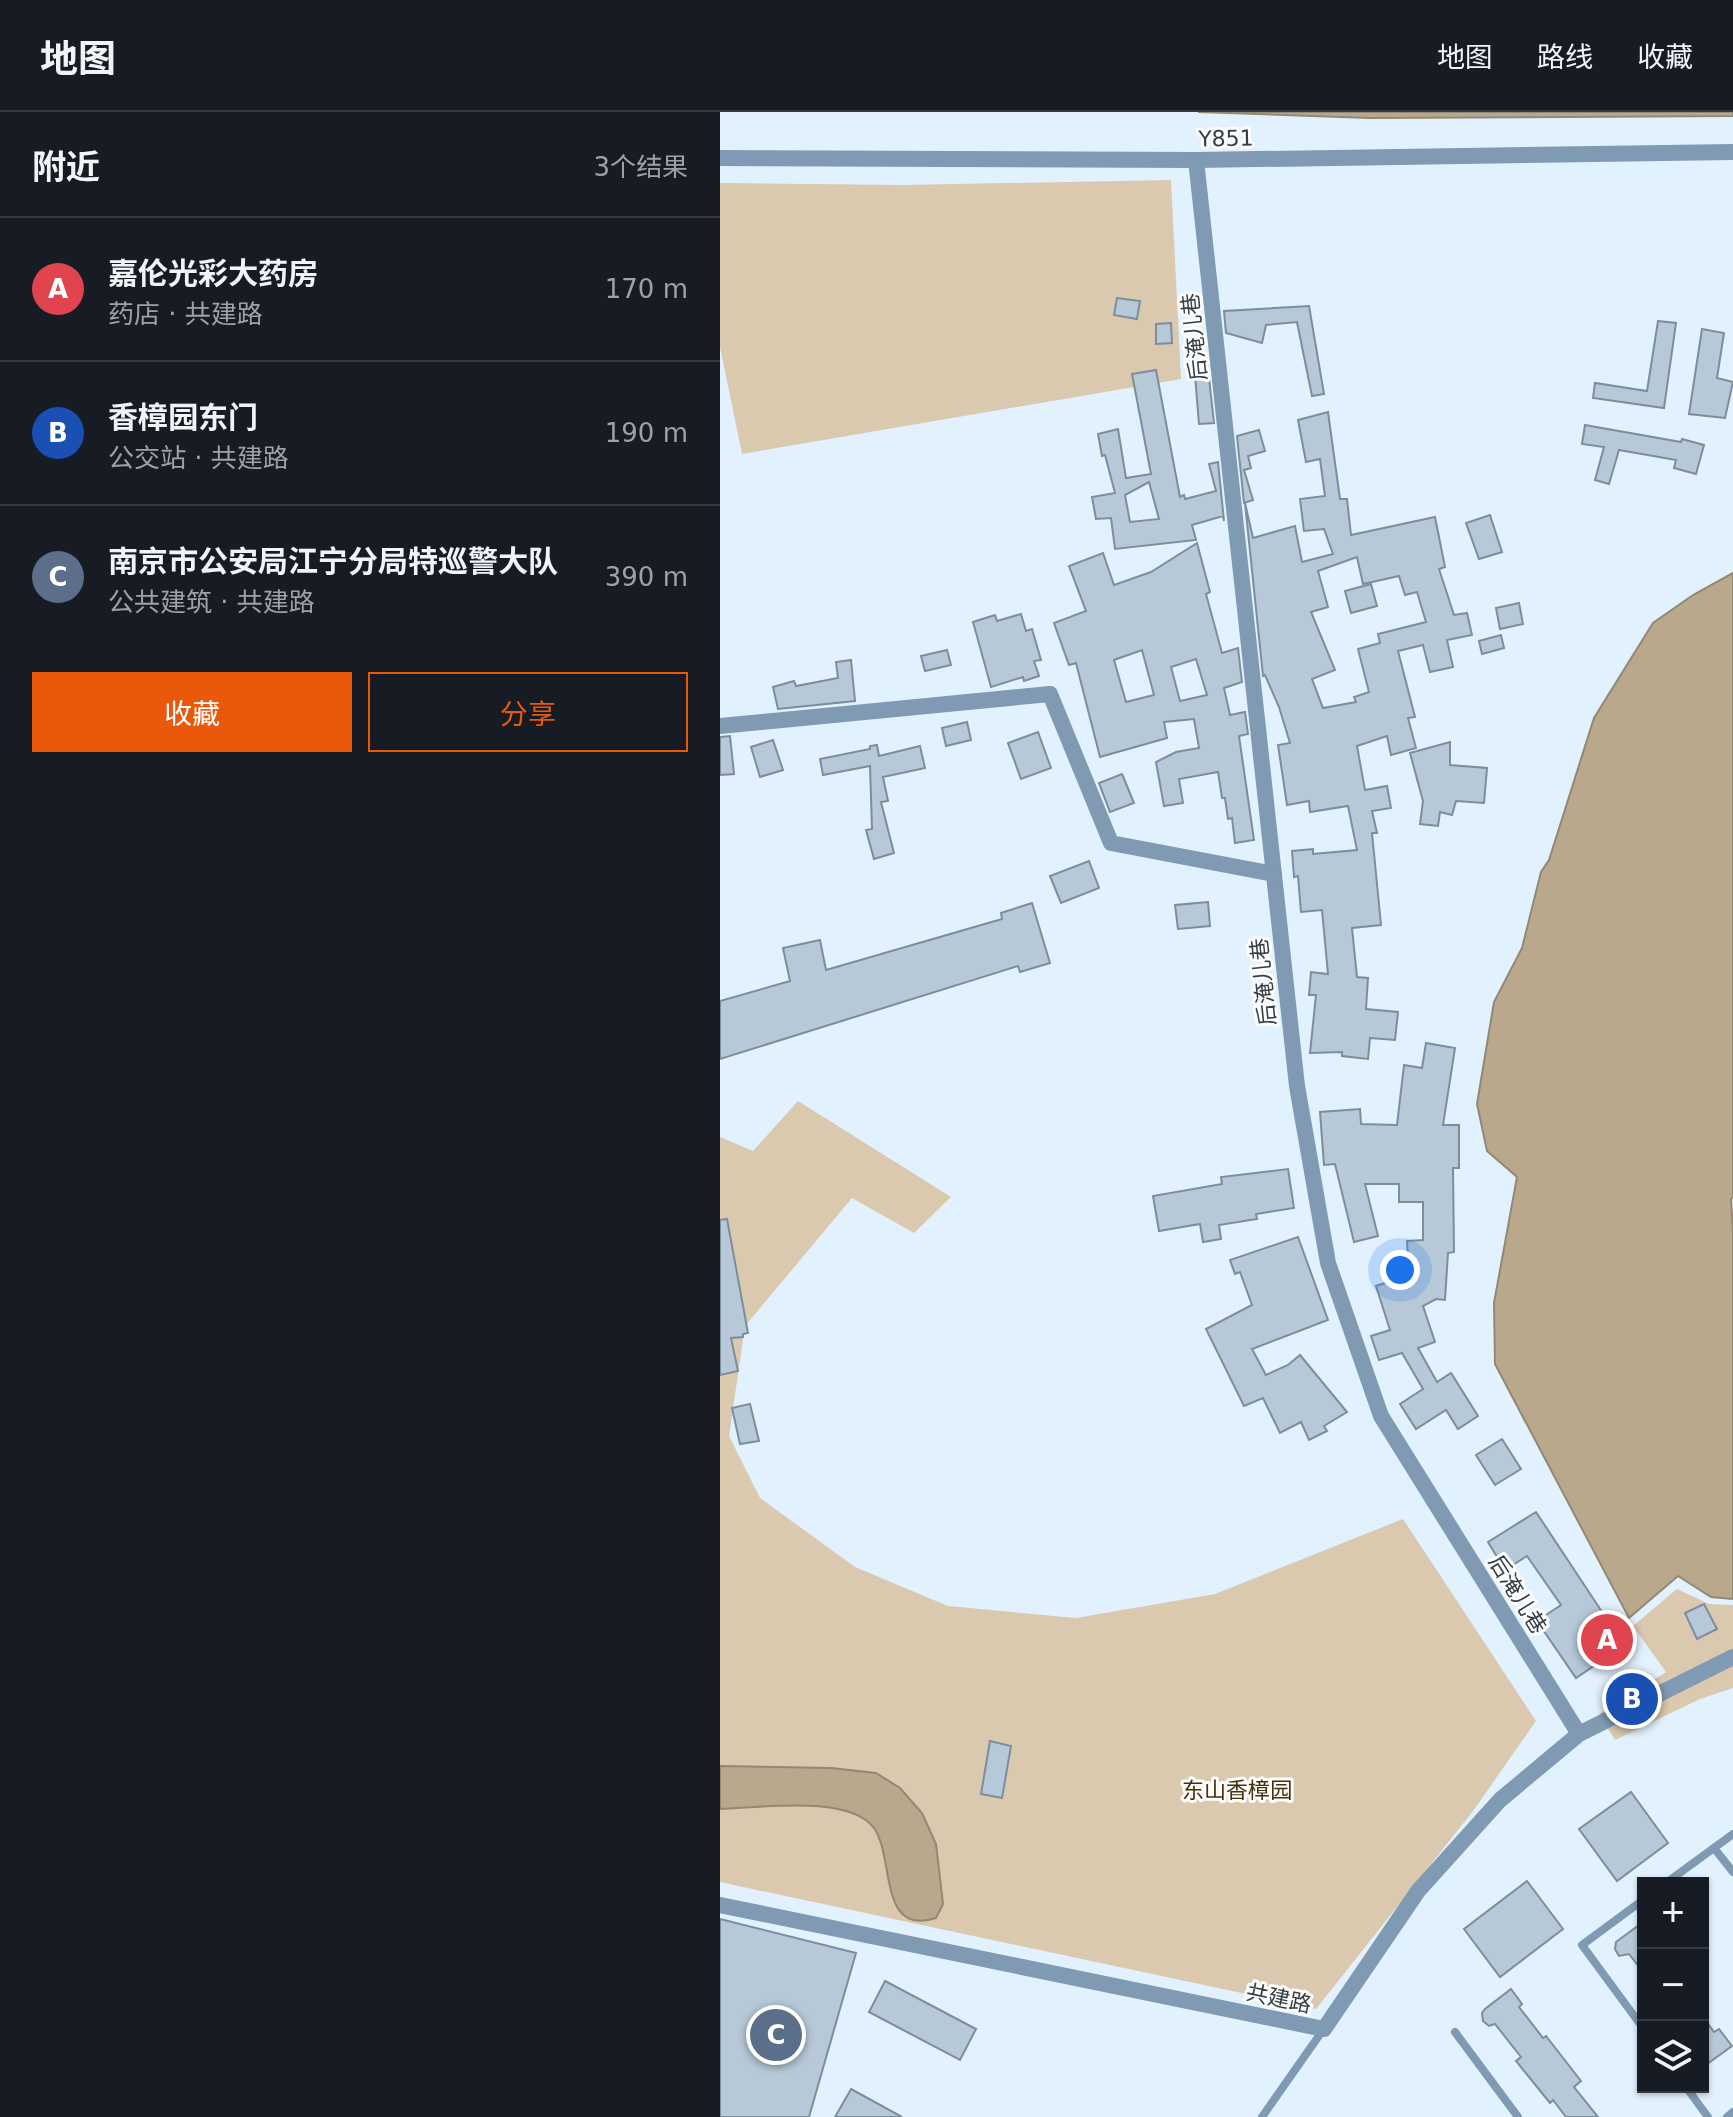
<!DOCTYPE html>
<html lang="zh">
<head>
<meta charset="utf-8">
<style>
	:root { --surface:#171b24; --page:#20242c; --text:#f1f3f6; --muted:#9ea1a6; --line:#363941; --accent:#ea580c }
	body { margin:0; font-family:"DejaVu Sans","Noto Sans SC",sans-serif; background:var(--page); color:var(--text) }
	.controls { position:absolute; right:24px; bottom:24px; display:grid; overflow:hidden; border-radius:0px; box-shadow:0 2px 6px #0004 }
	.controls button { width:72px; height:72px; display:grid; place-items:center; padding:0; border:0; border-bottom:2px solid var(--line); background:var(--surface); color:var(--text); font:40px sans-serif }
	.you { position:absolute; left:680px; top:1158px; width:28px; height:28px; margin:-20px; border:6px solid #fff; border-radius:50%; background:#1a73e8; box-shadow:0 0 0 12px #1a73e833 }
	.badge { display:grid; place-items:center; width:52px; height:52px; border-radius:50%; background:var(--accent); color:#fff; font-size:26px; font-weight:700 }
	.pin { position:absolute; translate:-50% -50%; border:4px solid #fff; box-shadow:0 2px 8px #0006 }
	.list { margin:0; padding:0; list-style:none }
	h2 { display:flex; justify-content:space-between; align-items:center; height:104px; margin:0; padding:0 32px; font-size:34px }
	h2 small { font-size:26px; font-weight:400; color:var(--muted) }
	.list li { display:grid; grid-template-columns:52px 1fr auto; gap:24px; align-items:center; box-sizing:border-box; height:144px; padding:0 32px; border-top:2px solid var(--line) }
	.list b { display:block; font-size:30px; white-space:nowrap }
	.list p { margin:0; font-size:26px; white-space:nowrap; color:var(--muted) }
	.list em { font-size:26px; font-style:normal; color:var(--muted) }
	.actions { display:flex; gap:16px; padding:24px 32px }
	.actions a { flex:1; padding:18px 0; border:2px solid var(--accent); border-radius:0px; text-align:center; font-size:28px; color:var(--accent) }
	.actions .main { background:var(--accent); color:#fff }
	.icon { flex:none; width:44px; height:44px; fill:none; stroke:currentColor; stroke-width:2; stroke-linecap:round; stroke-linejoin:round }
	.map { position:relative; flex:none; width:1013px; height:2005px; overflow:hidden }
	header { display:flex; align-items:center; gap:48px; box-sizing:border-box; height:112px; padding:0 40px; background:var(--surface); border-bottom:2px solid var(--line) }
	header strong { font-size:38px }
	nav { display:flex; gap:44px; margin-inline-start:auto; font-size:28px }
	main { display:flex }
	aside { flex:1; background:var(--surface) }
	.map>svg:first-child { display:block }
	.green { fill:#dac9af }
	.water { fill:#baa88c; stroke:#928876; stroke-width:2 }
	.building { fill:#b7c9d9; stroke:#7c8d9c; stroke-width:2; fill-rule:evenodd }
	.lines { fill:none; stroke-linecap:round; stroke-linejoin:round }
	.service { stroke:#7f9ab2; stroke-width:8 }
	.minor { stroke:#7f9ab2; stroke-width:16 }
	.labels { text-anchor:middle; stroke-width:6; stroke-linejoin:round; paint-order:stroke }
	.street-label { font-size:22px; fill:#363d44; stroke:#fbfcfb }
	.park-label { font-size:22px; fill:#44300b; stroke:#fbfcfb }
</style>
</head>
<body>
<header>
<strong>地图</strong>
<nav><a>地图</a><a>路线</a><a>收藏</a></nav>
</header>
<main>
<aside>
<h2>附近<small>3个结果</small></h2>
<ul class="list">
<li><span class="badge" style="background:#e0444e">A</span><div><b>嘉伦光彩大药房</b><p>药店 · 共建路</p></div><em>170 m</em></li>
<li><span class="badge" style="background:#1a4fb4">B</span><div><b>香樟园东门</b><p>公交站 · 共建路</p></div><em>190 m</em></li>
<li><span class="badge" style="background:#5c6f8a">C</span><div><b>南京市公安局江宁分局特巡警大队</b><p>公共建筑 · 共建路</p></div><em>390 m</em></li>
</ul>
<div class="actions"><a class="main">收藏</a><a>分享</a></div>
</aside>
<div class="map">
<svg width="1013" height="2005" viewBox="0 0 1013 2005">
	<rect width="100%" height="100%" fill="#e2f1fe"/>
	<!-- green -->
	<g class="green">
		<path d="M451 68 461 267 22 342 0 235V71L184 73Z"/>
		<path d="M78 989 231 1085 194 1121 132 1086 25 1214 9 1324 40 1386 135 1455 228 1494 356 1506 495 1482 683 1407 816 1609 753 1699 596 1897 0 1770V1025L33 1039Z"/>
		<path d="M957 1477 989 1492 1013 1493V1576L980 1587 895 1628 879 1602 946 1560 913 1514Z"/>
	</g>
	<!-- water -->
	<g class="water">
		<path d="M478 0H1013V4L649 6Z"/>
		<path d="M1013 461V1085L1011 1087 1013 1119V1487L991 1485 958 1464 909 1506 775 1252 774 1191 797 1065 767 1039 757 992 774 890 802 836 821 760 829 748 874 606 933 511 973 483Z"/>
		<path d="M0 1654 111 1656 156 1661 180 1676 202 1701 216 1732 223 1792 216 1806C158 1825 175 1746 154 1716 129 1682 39 1696 0 1697Z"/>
	</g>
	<!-- building -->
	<g class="building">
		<path d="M397 186 420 189 417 207 394 203Z"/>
		<path d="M589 194 604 282 592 284 577 210 546 213 542 231 506 221 504 199Z"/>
		<path d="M938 209 956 211 944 296 873 286 875 271 927 279Z"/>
		<path d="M451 211 452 231 436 232V212Z"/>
		<path d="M982 217 1004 221 997 266 1013 270 1005 306 969 302Z"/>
		<path d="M487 248 494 311 479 312 474 251Z"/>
		<path d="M436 258 460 385 464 383 465 387 496 379 489 352 498 350 504 409 503 404 472 413 476 428 395 437 391 406 376 407 372 385 395 381 385 343 382 344 378 322 398 317 406 366 431 362 412 262ZM429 370 439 407 410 410 405 383Z"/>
		<path d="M608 300 620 387H627L631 423 715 405 725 455 719 457 734 503 747 501 752 523 727 528 733 555 710 560 703 533 678 539 695 605 688 606 696 636 671 643 667 624 637 634 645 678 667 674 671 696 652 699 657 721H652L661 813 632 816 637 865 648 866 646 897 678 900 675 928 650 926 648 947 622 944V940L590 941 596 883H589L591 860 608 862 602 798 581 800 578 764 574 765 572 739 593 737V742L637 738 628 694 590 700 589 689 567 693 558 633 570 631 559 595 545 563 543 564 525 391 533 426 575 414 582 450 613 442 604 417 584 419 580 387 605 384 600 347 586 350 578 308ZM637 445 643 472 679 464 685 483 697 480 706 510 658 522 660 531 638 537 649 580 634 585 636 590 603 596 592 567 615 558 591 500 608 495 598 459Z"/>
		<path d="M865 313 961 330 962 327 984 333 976 362 954 356 956 348 899 338 889 372 875 368 884 335 862 332Z"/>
		<path d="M539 318 545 339 528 344 531 356 524 358 533 388 524 391 517 324Z"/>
		<path d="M770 403 782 440 759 447 746 411Z"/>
		<path d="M477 431 490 480 486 482 502 541 518 536 522 570 504 576 510 603 525 600 528 622 519 624 534 728 515 731 512 706 508 707 505 686H502L498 660 459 667 463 691 444 694 436 650 456 640 479 636 474 607 444 610 447 626 380 645 356 551 349 553 334 511 366 499 349 454 383 441 394 473 431 460ZM422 538 434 583 406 590 394 548ZM476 547 487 583 460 589 451 555Z"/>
		<path d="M651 472 657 494 631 501 625 479Z"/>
		<path d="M799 491 803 512 780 517 776 496Z"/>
		<path d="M301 502 306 519 312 517 321 548 314 549 319 564 304 569 303 565 271 575 253 510 275 503 277 509Z"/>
		<path d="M781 523 784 536 762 542 759 529Z"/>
		<path d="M227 538 231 553 205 559 201 544Z"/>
		<path d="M131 548 135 589 58 597 53 575 74 569 76 574 118 566 116 550Z"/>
		<path d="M247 610 251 628 226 634 222 616Z"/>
		<path d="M318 620 331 656 301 667 288 631Z"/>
		<path d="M10 624 14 662 0 663V625Z"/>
		<path d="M53 628 63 658 40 665 31 635Z"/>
		<path d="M730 630V653L767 656 764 691 736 689 732 703 720 700 718 714 700 712 703 689 690 641Z"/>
		<path d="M157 633 159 644 200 634 205 656 163 665 168 689 161 690 174 741 154 747 146 718 152 717 150 654 103 663 100 647 150 637V634Z"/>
		<path d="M402 662 414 691 390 700 379 671Z"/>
		<path d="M369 749 379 776 341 791 330 764Z"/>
		<path d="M488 790 490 814 458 817 455 793Z"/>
		<path d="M312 791 330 851 300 860 298 854 0 947V889L70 869 63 836 100 828 106 858 282 807 281 801Z"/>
		<path d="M706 931 735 936 723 1013H739V1056H733L734 1140 728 1141 725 1188 716 1187 703 1194 715 1230 698 1236 717 1270 731 1261 758 1304 738 1317 726 1298 696 1317 680 1292 703 1277 682 1241 659 1248 651 1224 670 1218 656 1174 687 1164 685 1161 689 1159 687 1129 703 1128V1090H679V1072H645L658 1124 634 1130 615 1052 604 1053 600 1000 640 997 641 1012 677 1013 684 953 702 956Z"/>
		<path d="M568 1057 574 1096 536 1102 537 1107 499 1113 501 1127 483 1130 480 1112 439 1119 433 1084 502 1072 501 1065Z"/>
		<path d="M7 1107 28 1221 23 1222V1225L11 1226 18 1259 0 1263V1108Z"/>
		<path d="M578 1125 608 1208 532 1237 546 1263 568 1253 580 1243 627 1300 604 1314 607 1319 589 1328 581 1310 560 1321 543 1286 524 1294 486 1217 532 1193 520 1160 515 1162 510 1148Z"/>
		<path d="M30 1292 39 1329 20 1332 12 1296Z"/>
		<path d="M782 1327 801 1357 775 1373 756 1343Z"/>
		<path d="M816 1400 890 1512 895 1509 909 1530 856 1566 817 1509 841 1493 807 1444 785 1458 768 1430Z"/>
		<path d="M984 1492 997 1517 977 1527 965 1501Z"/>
		<path d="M270 1629 291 1634 282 1686 261 1682Z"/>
		<path d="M911 1680 948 1731 897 1769 859 1717Z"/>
		<path d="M807 1769 843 1817 780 1865 744 1817Z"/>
		<path d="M0 1807 136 1841 89 2005H0Z"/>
		<path d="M923 1810V1860L909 1842 899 1844 895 1837 896 1830Z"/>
		<path d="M165 1869 256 1917 240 1948 149 1900Z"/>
		<path d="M791 1877 802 1892 799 1895 823 1926 826 1924 861 1969 854 1975 878 2005H846L833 1988 830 1991 796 1949 801 1945 775 1912 769 1914 763 1909 762 1901 765 1897Z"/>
		<path d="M983 1905 994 1920 999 1917 1012 1934 983 1955Z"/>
		<path d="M131 1977 182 2005H115Z"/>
	</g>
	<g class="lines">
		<!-- service -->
		<g class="service">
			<path d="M994 1736 1013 1760"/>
			<path d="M946 1771 1013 1722"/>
			<path d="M923 1788 862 1833 923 1916"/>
			<path d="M735 1920 798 2005"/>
			<path d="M966 1975 988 2005"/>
			<path d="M542 2005 603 1918"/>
			<path d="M1007 2005 1013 2000"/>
		</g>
		<!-- minor -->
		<g class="minor">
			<path d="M0 46 476 48 1013 40"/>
			<path d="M476 48 577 974 608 1151 661 1304 859 1622"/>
			<path d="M0 614 330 582 391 731 554 762"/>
			<path d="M0 1793 604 1917 698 1779 780 1688 859 1622 1013 1545"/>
		</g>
	</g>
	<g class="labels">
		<!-- street labels -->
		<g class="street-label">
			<text transform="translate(506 26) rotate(-1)" y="8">Y851</text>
			<text transform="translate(474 225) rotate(-96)" y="8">后淹儿巷</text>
			<text transform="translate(543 870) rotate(-96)" y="8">后淹儿巷</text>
			<text transform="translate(798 1482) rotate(58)" y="8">后淹儿巷</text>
			<text transform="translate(559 1886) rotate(12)" y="8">共建路</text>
		</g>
		<!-- park labels -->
		<g class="park-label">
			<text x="517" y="1686">东山香樟园</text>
		</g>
	</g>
</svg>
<div class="controls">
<button>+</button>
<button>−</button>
<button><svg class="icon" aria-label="layers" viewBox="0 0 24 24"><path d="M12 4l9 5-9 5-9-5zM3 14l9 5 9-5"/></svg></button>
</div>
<div class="you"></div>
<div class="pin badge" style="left:887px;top:1528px;background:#e0444e">A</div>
<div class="pin badge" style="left:912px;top:1587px;background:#1a4fb4">B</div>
<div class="pin badge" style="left:56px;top:1923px;background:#5c6f8a">C</div>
</div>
</main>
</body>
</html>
